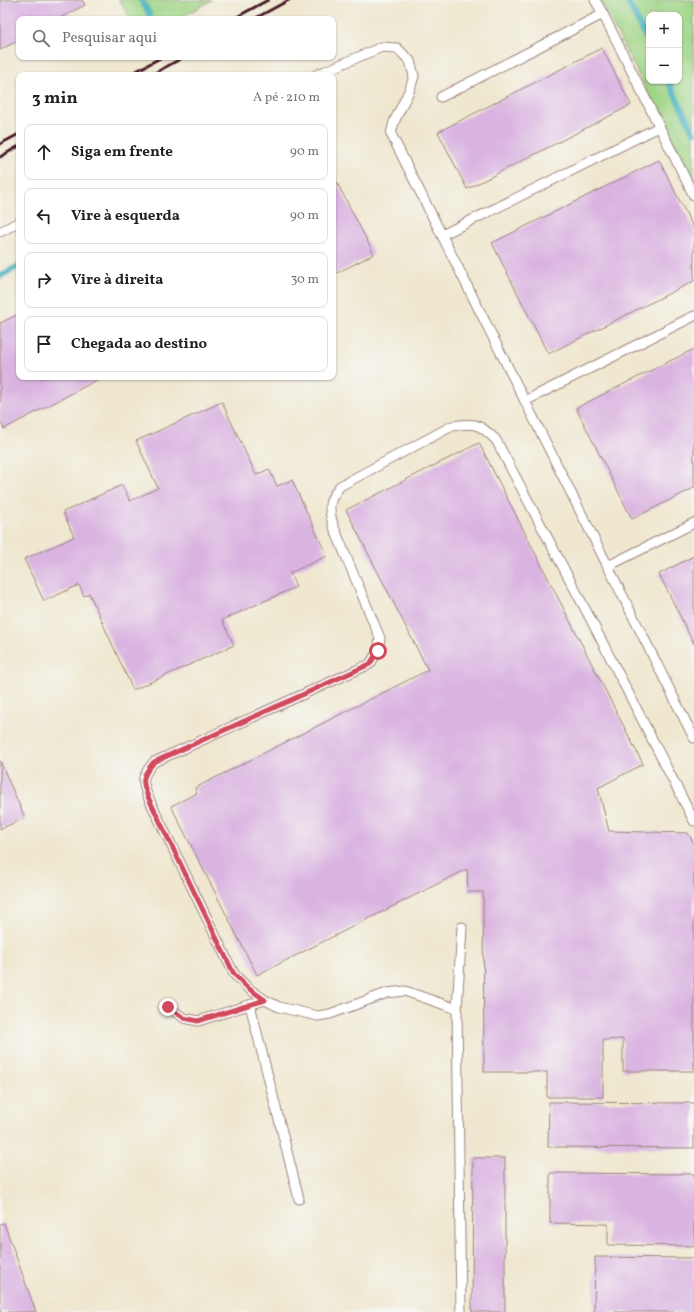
<!DOCTYPE html>
<html lang="pt">
<head>
<meta charset="utf-8">
<style>
	:root { --surface:#fff; --page:#f2f2f2; --text:#202124; --muted:#757577; --line:#e0e0e0 }
	body { margin:0; font-family:Vollkorn,serif; background:var(--page); color:var(--text) }
	.controls { position:absolute; right:12px; top:12px; display:grid; overflow:hidden; border-radius:8px; box-shadow:0 1px 3px #0004 }
	.controls button { width:36px; height:36px; display:grid; place-items:center; padding:0; border:0; border-bottom:1px solid var(--line); background:var(--surface); color:var(--text); font:20px sans-serif }
	.stop { position:absolute; width:12px; height:12px; margin:-9px; border:3px solid #d1495b; border-radius:50%; background:#fff }
	.stop.end { background:#d1495b; border-color:#fff; box-shadow:0 1px 4px #0008 }
	.list { margin:0; padding:0; list-style:none }
	h2 { display:flex; justify-content:space-between; align-items:center; height:52px; margin:0; padding:0 16px; font-size:17px }
	h2 small { font-size:13px; font-weight:400; color:var(--muted) }
	.list li { display:grid; grid-template-columns:26px 1fr auto; gap:12px; align-items:center; box-sizing:border-box; height:56px; margin:0 8px 8px; padding:0 8px; border:1px solid var(--line); border-radius:8px }
	.list b { display:block; font-size:15px; white-space:nowrap }
	.list em { font-size:13px; font-style:normal; color:var(--muted) }
	.icon { flex:none; width:22px; height:22px; fill:none; stroke:currentColor; stroke-width:2; stroke-linecap:round; stroke-linejoin:round }
	.map { position:relative; flex:none; width:694px; height:1312px; overflow:hidden }
	.search { position:absolute; background:var(--surface); box-shadow:0 1px 3px #0004; left:16px; top:16px; width:320px; height:44px; display:flex; align-items:center; gap:10px; box-sizing:border-box; padding:0 14px; border-radius:8px; color:var(--muted); font-size:15px }
	.panel { position:absolute; background:var(--surface); box-shadow:0 1px 3px #0004; left:16px; top:72px; width:320px; height:308px; border-radius:8px }
	.map>svg:first-child { display:block }
	.green { fill:#9fd485; stroke:#747a58; fill-rule:evenodd }
	.lines { fill:none; stroke-linecap:round; stroke-linejoin:round }
	.stream { stroke:#42b0be; stroke-width:6 }
	.building { fill:#dab4e1 }
	.lane-casing { stroke:#9c837d; stroke-width:11 }
	.lane { stroke:#fff; stroke-width:9 }
	.rail { stroke:#4a1f2b; stroke-width:3 }
	.route { stroke:#d1495b; stroke-width:5 }
</style>
</head>
<body>
<div class="map">
<svg width="694" height="1312" viewBox="0 0 694 1312">
	<rect width="100%" height="100%" fill="#f6f6f2"/>
	<filter id="ink" filterUnits="userSpaceOnUse"><feTurbulence type="fractalNoise" baseFrequency=".025" numOctaves="2"/><feDisplacementMap in="SourceGraphic" scale="8" xChannelSelector="R" yChannelSelector="G"/><feConvolveMatrix kernelMatrix="1 2 1 2 8 2 1 2 1" color-interpolation-filters="sRGB"/></filter>
	<filter id="wash" filterUnits="userSpaceOnUse"><feTurbulence type="fractalNoise" baseFrequency=".012" numOctaves="4" result="noise"/><feDisplacementMap in="SourceGraphic" scale="16" xChannelSelector="R" yChannelSelector="G"/><feGaussianBlur stdDeviation="0.9" result="paint"/><feColorMatrix in="noise" values="0 0 0 0 0 0 0 0 0 0 0 0 0 0 0 0 0 1.4 0 .05"/><feComposite in="paint" operator="in"/></filter>
	<g filter="url(#wash)">
		<rect width="100%" height="100%" fill="#efe7cf"/>
		<!-- green -->
		<g class="green">
			<path d="M119 0H212L178 19H131Z"/>
			<path d="M600 0H694V182ZM649 15H679V81H649Z"/>
		</g>
		<g class="lines">
			<!-- stream -->
			<g class="stream">
				<path d="M141 0 150 15"/>
				<path d="M627 0 649 44"/>
				<path d="M668 81 694 133"/>
				<path d="M0 276 19 266"/>
			</g>
		</g>
		<g id="blocks">
			<!-- building -->
			<g class="building">
				<path d="M0 0H82L85 5 58 19H19V40L0 50Z"/>
				<path d="M602 48 631 105 467 189 438 132Z"/>
				<path d="M659 160 694 229V281L548 354 492 243Z"/>
				<path d="M333 175 374 254 333 275Z"/>
				<path d="M19 314V377H98L99 379 4 429 0 421V323Z"/>
				<path d="M694 349V488L632 519 576 408Z"/>
				<path d="M222 402 256 475 269 469 277 486 292 480 327 556 290 573 296 587 222 620 234 645 133 690 89 593 84 596 79 585 44 601 24 559 74 537 63 512 122 485 130 501 158 488 136 441Z"/>
				<path d="M479 443 643 764 598 788 609 831 688 833 694 844V1071H623V1039L603 1040V1097H547V1072H484L483 892H468L467 869 257 975 171 806 197 793 195 788 428 670 346 510Z"/>
				<path d="M694 556V644L659 574Z"/>
				<path d="M0 761 25 818 0 829Z"/>
				<path d="M549 1102 694 1103V1148L548 1147Z"/>
				<path d="M473 1158H505V1312H472Z"/>
				<path d="M550 1173 694 1174V1246L608 1245V1224L550 1223Z"/>
				<path d="M4 1223 36 1312H0V1224Z"/>
				<path d="M595 1257 694 1258V1312H594Z"/>
			</g>
		</g>
	</g>
	<g filter="url(#ink)">
		<use href="#blocks" fill-opacity="0" stroke="#9c837d" stroke-width="1"/>
		<g class="lines">
			<defs>
				<g id="lane">
					<path d="M595 0 603 14"/>
					<path d="M316 75 382 47 397 48 410 61 414 76 410 89 394 122 391 134 694 738"/>
					<path d="M441 97 603 14 694 196"/>
					<path d="M0 232 19 222"/>
					<path d="M442 235 659 127"/>
					<path d="M525 401 694 316"/>
					<path d="M608 566 694 523"/>
					<path d="M250 1005 299 1199"/>
					<path d="M168 1007 184 1018 198 1021 265 1000"/>
					<path d="M457 1009 405 991 387 993 330 1014 318 1016 279 1007 265 1000 248 988 234 974 148 797C141 780 142 776 154 762L370 664 378 651 380 638 333 525C328 506 328 501 340 486L452 426C475 422 480 424 496 440L591 620 694 821"/>
					<path d="M461 1312 457 1009 462 927"/>
				</g>
			</defs>
			<!-- lane casing -->
			<use href="#lane" class="lane-casing"/>
			<!-- lane -->
			<use href="#lane" class="lane"/>
			<!-- rail -->
			<g class="rail">
				<path d="M233 19 268 0"/>
				<path d="M254 19 289 0"/>
				<path d="M129 75 162 57"/>
				<path d="M151 75 184 57"/>
				<path d="M0 144 19 134"/>
				<path d="M0 157 19 146"/>
			</g>
		</g>
	</g>
	<g class="lines" filter="url(#ink)">
		<!-- route -->
		<path class="route" d="M168 1007 184 1018 198 1021 265 1000 248 988 234 974 148 797C141 780 142 776 154 762L370 664 378 651"/>
	</g>
</svg>
<div class="controls">
<button>+</button>
<button>−</button>
</div>
<div class="stop" style="left:378px;top:651px"></div>
<div class="stop end" style="left:168px;top:1007px"></div>
<div class="search"><svg class="icon" aria-label="search" viewBox="0 0 24 24"><circle cx="10" cy="10" r="6"/><path d="M15 15l6 6"/></svg>Pesquisar aqui</div>
<section class="panel">
<h2>3 min<small>A pé · 210 m</small></h2>
<ul class="list">
<li><svg class="icon" aria-label="ahead" viewBox="0 0 24 24"><path d="M12 20V5M6 11l6-6 6 6"/></svg><div><b>Siga em frente</b></div><em>90 m</em></li>
<li><svg class="icon" aria-label="left" viewBox="0 0 24 24"><path d="M17 20v-9H6M10 6l-5 5 5 5"/></svg><div><b>Vire à esquerda</b></div><em>90 m</em></li>
<li><svg class="icon" aria-label="right" viewBox="0 0 24 24"><path d="M7 20v-9h11M14 6l5 5-5 5"/></svg><div><b>Vire à direita</b></div><em>30 m</em></li>
<li><svg class="icon" aria-label="arrive" viewBox="0 0 24 24"><path d="M6 21V4h12l-3 4 3 4H6"/></svg><div><b>Chegada ao destino</b></div></li>
</ul>
</section>
</div>
</body>
</html>
